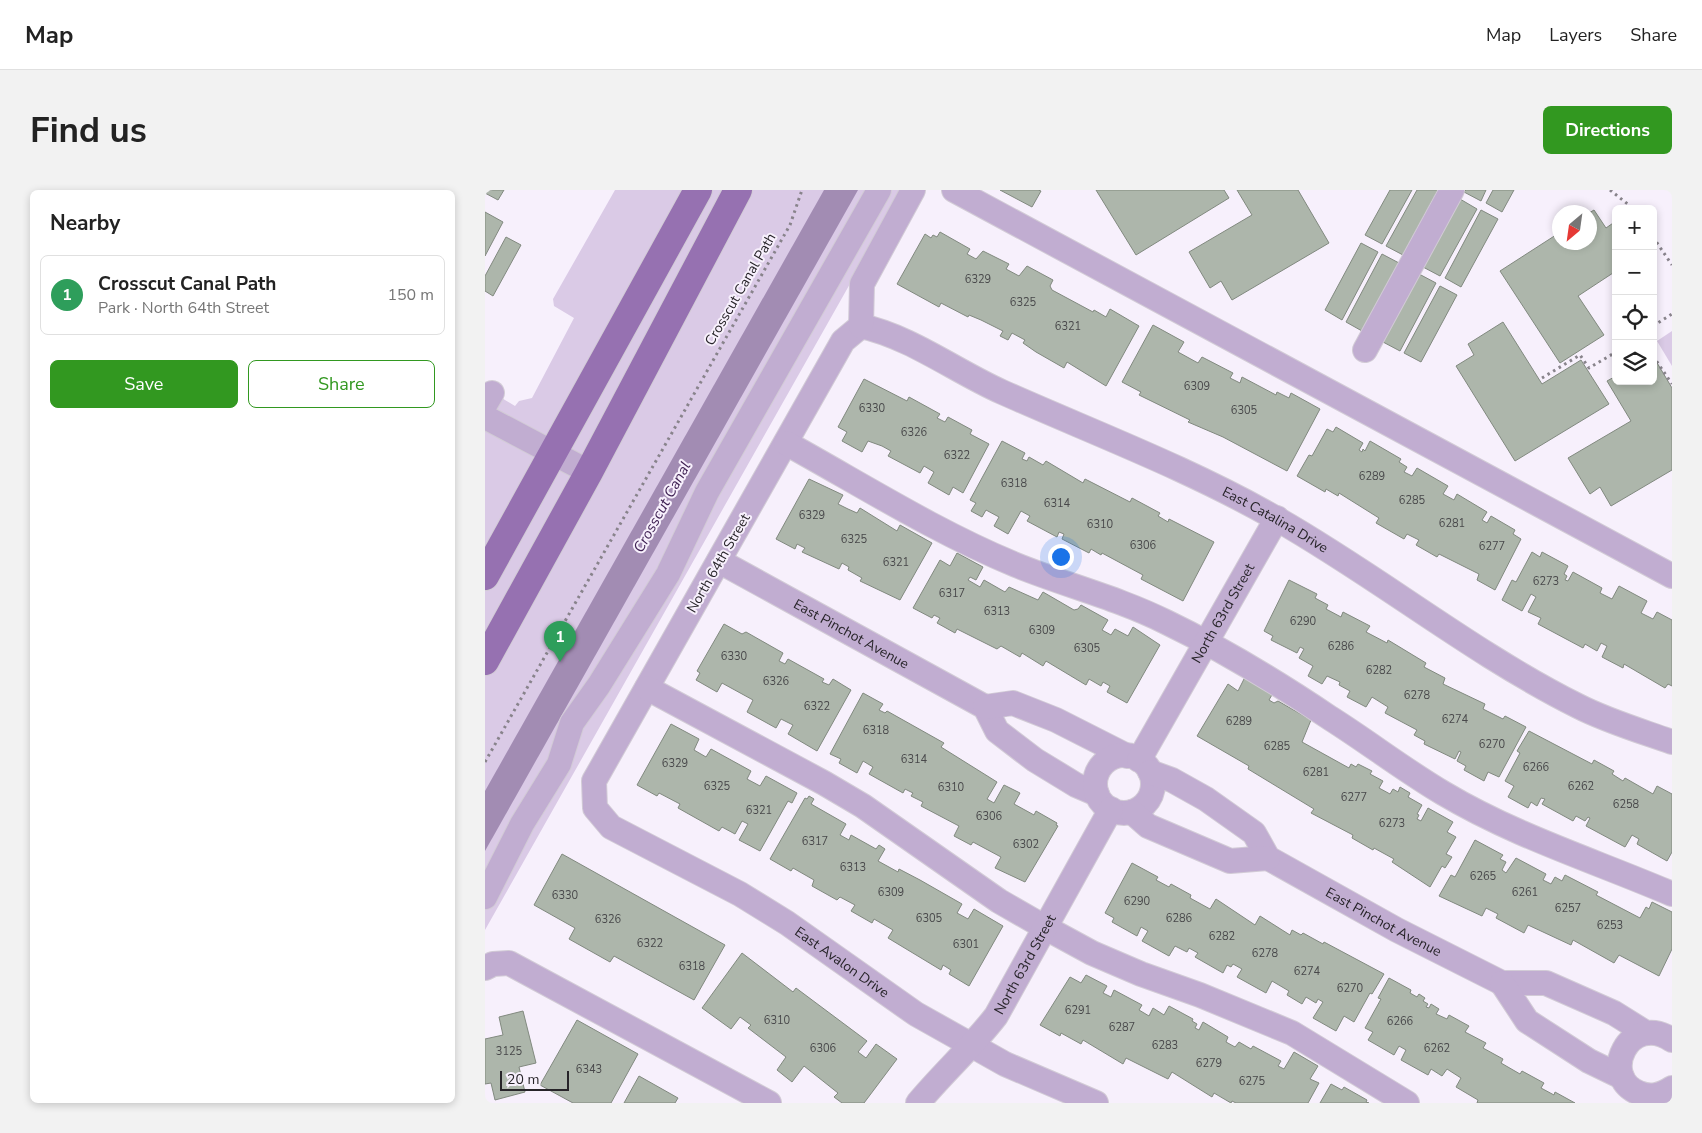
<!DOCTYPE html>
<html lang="en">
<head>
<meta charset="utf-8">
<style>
	:root { --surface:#fff; --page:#f2f2f2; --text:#222; --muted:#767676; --line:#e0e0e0; --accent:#329820 }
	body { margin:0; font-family:"Nunito Sans",sans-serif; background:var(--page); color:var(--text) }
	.controls { position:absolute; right:15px; top:15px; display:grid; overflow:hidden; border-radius:8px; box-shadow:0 2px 8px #0003 }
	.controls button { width:45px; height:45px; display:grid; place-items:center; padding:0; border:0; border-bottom:1px solid var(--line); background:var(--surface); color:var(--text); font:25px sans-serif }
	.compass { position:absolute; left:1067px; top:15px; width:45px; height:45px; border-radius:50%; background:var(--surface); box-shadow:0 2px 8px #0003; rotate:209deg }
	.scale { position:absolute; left:15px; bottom:12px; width:69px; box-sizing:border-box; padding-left:5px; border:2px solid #272429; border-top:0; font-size:14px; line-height:18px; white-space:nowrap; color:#272429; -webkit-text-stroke:4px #f7f0fc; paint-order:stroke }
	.you { position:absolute; left:575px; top:366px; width:18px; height:18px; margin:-12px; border:4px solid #fff; border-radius:50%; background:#1a73e8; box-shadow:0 0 0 8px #1a73e833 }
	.badge { display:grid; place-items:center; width:32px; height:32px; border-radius:50%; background:var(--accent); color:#fff; font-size:16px; font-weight:700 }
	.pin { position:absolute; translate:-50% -41px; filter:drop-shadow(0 1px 2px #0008) }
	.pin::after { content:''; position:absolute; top:26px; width:18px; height:15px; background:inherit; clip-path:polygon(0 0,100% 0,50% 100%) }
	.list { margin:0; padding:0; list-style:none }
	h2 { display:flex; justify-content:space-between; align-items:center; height:65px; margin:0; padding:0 20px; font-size:21px }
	h2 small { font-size:16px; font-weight:400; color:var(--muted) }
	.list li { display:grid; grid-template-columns:32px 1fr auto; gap:15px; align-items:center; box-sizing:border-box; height:80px; margin:0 10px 10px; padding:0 10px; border:1px solid var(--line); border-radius:8px }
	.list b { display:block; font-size:19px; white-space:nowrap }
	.list p { margin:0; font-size:16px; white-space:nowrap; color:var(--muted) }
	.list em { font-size:16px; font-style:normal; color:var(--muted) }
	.actions { display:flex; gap:10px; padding:15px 20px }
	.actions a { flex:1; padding:11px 0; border:1px solid var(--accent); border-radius:8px; text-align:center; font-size:18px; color:var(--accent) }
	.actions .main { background:var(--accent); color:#fff }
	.icon { flex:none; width:28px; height:28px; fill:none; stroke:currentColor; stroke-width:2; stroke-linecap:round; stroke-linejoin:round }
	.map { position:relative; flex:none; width:1187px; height:913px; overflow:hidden; border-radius:8px }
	header { display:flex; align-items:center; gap:30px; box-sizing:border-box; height:70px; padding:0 25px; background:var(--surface); border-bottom:1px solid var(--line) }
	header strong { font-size:24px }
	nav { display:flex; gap:28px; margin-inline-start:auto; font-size:18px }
	.intro { display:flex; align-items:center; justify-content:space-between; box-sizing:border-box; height:120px; padding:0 30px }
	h1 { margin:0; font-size:35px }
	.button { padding:12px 22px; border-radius:8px; background:var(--accent); color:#fff; font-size:18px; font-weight:700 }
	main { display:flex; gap:30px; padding:0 30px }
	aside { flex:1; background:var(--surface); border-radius:8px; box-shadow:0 2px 8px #0003 }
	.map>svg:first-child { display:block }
	.green { fill:#dacae6 }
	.water { fill:#a28cb3 }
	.building { fill:#adb6ab; stroke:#81897f }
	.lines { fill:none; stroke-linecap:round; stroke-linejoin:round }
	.minor-casing { stroke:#d2cbd6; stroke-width:26 }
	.major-casing { stroke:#d2cbd6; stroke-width:30 }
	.path { stroke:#88838b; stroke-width:3; stroke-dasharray:2.5 4; stroke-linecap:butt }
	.minor { stroke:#c1add1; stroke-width:24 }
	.major { stroke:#9671b1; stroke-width:28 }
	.labels { text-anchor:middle; stroke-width:4; stroke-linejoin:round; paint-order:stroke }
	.number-label { font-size:11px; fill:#48484a }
	.street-label { font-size:14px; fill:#272429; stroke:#f7f0fc }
	.water-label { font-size:15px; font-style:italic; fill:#3d1f51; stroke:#f7f0fc }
</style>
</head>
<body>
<header>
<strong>Map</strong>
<nav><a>Map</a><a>Layers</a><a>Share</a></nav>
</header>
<div class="intro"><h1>Find us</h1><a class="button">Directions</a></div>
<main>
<aside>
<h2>Nearby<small></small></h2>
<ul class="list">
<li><span class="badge" style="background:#2e9e5b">1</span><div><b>Crosscut Canal Path</b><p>Park · North 64th Street</p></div><em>150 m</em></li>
</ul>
<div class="actions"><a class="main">Save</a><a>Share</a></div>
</aside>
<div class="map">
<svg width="1187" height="913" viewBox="0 0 1187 913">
	<rect width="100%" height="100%" fill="#f7f0fc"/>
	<!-- green -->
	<g class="green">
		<path d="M130 0H418L0 740V198L30 216 34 211 47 208 89 128 69 116 68 109Z"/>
		<path d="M1187 141V176L1172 151Z"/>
	</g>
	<!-- water -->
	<path class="water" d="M339 0H373L0 661V601Z"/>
	<!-- building -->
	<g class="building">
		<path d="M0 0H19L13 10 0 3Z"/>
		<path d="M515 0H553L556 1 547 17Z"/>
		<path d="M611 0H739L744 8 651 65Z"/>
		<path d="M752 0H813L844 53 747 110 736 91 725 98 704 62 767 25Z"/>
		<path d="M905 0H927L897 54 880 45Z"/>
		<path d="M932 0H953L918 65 901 56Z"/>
		<path d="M981 0H1001L996 11 979 2Z"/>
		<path d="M1008 0H1029L1017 22 1001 13Z"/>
		<path d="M975 9 992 19 955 86 938 77Z"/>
		<path d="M996 20 1013 29 976 97 960 88Z"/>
		<path d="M1109 20 1121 38 1131 31V81L1093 106 1119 145 1075 173 1015 81 1074 43V52H1104V23Z"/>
		<path d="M0 22 18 32 0 66Z"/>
		<path d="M455 42 485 59 482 64 491 69 498 61 524 74 521 79 534 86 542 76 568 90 565 96 567 100 608 122 609 120 621 127 625 119 654 136 621 196 582 172 579 178 551 162 538 153 540 150 527 143 523 150 515 146 518 141 496 130 484 125 483 127 456 113 454 117 412 94 440 44 446 48 448 45 452 47Z"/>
		<path d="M21 47 36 55 8 106 0 101V86Z"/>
		<path d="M876 53 893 62 857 130 840 120Z"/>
		<path d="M897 64 914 73 877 141 861 132Z"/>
		<path d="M934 84 951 93 915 161 898 152Z"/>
		<path d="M955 96 972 105 936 172 919 163Z"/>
		<path d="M1018 132 1057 194 1096 170 1124 214 1030 271 971 176 989 165 983 154Z"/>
		<path d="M668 135 699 152 693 162 713 173 717 167 748 183 745 188 755 193 757 187 791 205 792 202 804 208 806 203 835 219 802 281 738 247 703 232 705 230 654 205 656 202 637 192Z"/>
		<path d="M1168 166 1187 198V280L1126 316 1115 297 1105 304 1083 268 1146 231 1122 191 1131 186V191H1168Z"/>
		<path d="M379 189 422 211 424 207 455 224 452 228 460 232 463 227 487 240 485 244 504 254 478 303 468 297 464 305 443 293 449 282 439 276 435 283 403 266 406 261 397 256 383 251 377 262 357 251 362 242 353 237Z"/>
		<path d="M851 237 878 253 874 260 877 262 878 259 880 261 885 251 916 269 914 272 922 277 919 282 927 286 932 278 963 296 958 304 969 310 972 304 1002 322 997 330 1002 333 1006 326 1030 340 1028 344 1036 349 1010 400 992 390 994 384 954 364 952 367 931 355 934 350 922 344 919 349 891 333 894 328 854 303 853 306 841 299 840 302 812 286 824 265 827 266 842 239 848 242Z"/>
		<path d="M517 251 540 263 537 269 542 271 544 267 558 275 561 271 598 293 600 289 645 312 647 308 675 323 673 326 683 332 684 329 729 352 698 411 656 389 658 385 617 363 616 365 606 359 604 363 577 349 579 344 574 342 572 347 542 331 545 326 536 321 523 344 509 336 514 327 501 320 497 327 486 321 491 313 485 310Z"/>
		<path d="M324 289 358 305 353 314 363 319 372 323 375 318 412 341 415 335 447 353 415 410 375 391 377 388 363 380 364 377 357 373 354 379 317 362 320 358 312 354 310 359 291 349Z"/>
		<path d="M1047 362 1055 367 1057 362 1083 376 1079 384 1082 386 1080 390 1083 391 1088 382 1117 398 1115 403 1127 409 1134 396 1162 411 1156 423 1168 429 1172 422 1187 430V496L1183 494 1180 498 1139 474 1138 478 1117 467 1122 456 1116 453 1112 461 1100 454 1098 458 1053 434 1056 428 1043 422 1051 407 1046 404 1037 421 1017 410 1027 390 1031 392Z"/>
		<path d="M472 363 498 377 491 390 485 387 483 390 495 397 499 390 520 402 524 397 553 410 558 402 589 420 593 419 596 415 623 430 617 440 626 445 630 439 643 446 648 437 675 455 642 513 622 502 625 496 618 492 616 496 604 489 601 495 561 471 558 476 537 463 535 467 516 456 512 459 472 439 470 443 452 433 455 428 449 425 447 428 428 418 455 370 465 376Z"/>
		<path d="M804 390 832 404 830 408 843 415 841 419 856 427 858 422 885 436 881 442 902 453 903 450 941 473 939 477 960 488 958 494 1000 514 998 519 1018 529 1020 526 1041 537 1014 587 1003 582 999 591 979 580 981 576 972 571 976 562 974 561 970 569 939 554 940 551 929 545 932 540 900 523 903 517 887 507 881 517 862 507 865 501 854 495 855 492 842 486 837 494 823 486 828 476 814 468 819 459 815 457 812 463 786 450 788 446 779 441Z"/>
		<path d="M239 434 257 444 261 442 298 463 294 471 300 474 303 469 339 489 337 492 344 495 348 489 366 500 332 561 303 544 308 535 296 529 291 538 262 522 268 510 237 493 232 502 211 490 215 483 212 481Z"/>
		<path d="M760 487 788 503 784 510 789 513 793 511 826 530 817 552 864 578 866 574 871 577 873 574 887 581 885 584 898 591 894 598 905 604 908 599 913 602 915 597 925 603 923 607 937 615 932 624 934 625 932 629 936 631 943 618 968 632 962 642 971 647 961 664 967 667 960 678 957 676 945 697 907 672 909 669 889 658 888 660 867 648 868 645 826 623 829 619 763 579 764 576 712 546 743 494 753 501Z"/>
		<path d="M378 503 398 514 394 520 400 523 402 521 459 553 456 557 512 592 502 609 509 613 519 595 535 603 529 614 549 625 551 621 572 633 571 635 573 636 540 692 510 678 516 667 488 652 486 655 469 646 474 636 436 616 438 612 426 606 428 603 420 599 418 603 384 584 388 577 378 571 372 583 354 573 356 569 345 564Z"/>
		<path d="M186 534 214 549 209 560 221 567 226 559 266 581 262 589 275 596 281 586 312 603 307 613 303 611 275 661 254 650 263 634 257 631 250 644 237 637 234 641 193 618 195 614 174 603 172 606 152 595Z"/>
		<path d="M1044 541 1107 574 1109 570 1129 581 1127 584 1138 591 1140 588 1168 604 1172 596 1187 604V662L1182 671 1152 654 1154 649 1147 645 1140 657 1101 636 1105 628 1103 627 1100 631 1091 626 1088 631 1057 614 1060 609 1056 608 1052 616 1046 612 1043 618 1023 607 1029 596 1020 591 1035 563 1032 561Z"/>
		<path d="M324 606 329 609 326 614 361 634 355 645 364 650 366 645 391 659 394 655 400 659 393 671 413 682 414 679 435 690 477 714 472 723 483 729 489 719 518 736 484 796 464 784 466 780 458 775 456 780 403 748 408 740 389 729 387 733 366 721 370 715 355 707 352 710 327 696 329 690 308 678 306 681 285 669 320 608 322 609Z"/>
		<path d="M990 650 1018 665 1015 669 1021 672 1017 680 1021 683 1031 668 1061 684 1058 690 1066 694 1070 687 1077 691 1080 685 1113 702 1111 705 1155 728 1161 717 1164 719 1167 712 1187 722V759L1174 786 1134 765 1129 773 1088 750 1086 755 1043 735 1039 743 1011 728 1013 724 1001 718 997 726 954 706 966 685 970 687Z"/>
		<path d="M77 664 240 755 209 810 129 766 125 772 84 749 90 738 49 715Z"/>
		<path d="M647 673 673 687 671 690 684 697 686 694 706 705 705 708 725 719 731 709 770 735 775 726 805 745 807 740 816 745 818 743 838 754 839 752 899 784 887 804 885 803 869 832 859 826 851 841 828 828 838 812 833 809 831 813 821 807 817 814 802 805 804 801 787 791 781 803 752 787 757 779 748 774 746 777 742 775 738 783 710 767 713 763 704 758 702 762 690 756 684 766 657 751 663 741 656 737 652 746 627 732 629 728 620 723Z"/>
		<path d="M257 763 308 802 311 798 382 851 373 862 381 868 391 854 412 869 379 913H357L349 907 353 903 319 876 307 892 292 880 301 867 263 838 266 835 255 827 246 839 217 818Z"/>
		<path d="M601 785 622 796 618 803 626 807 629 800 657 815 654 820 664 826 668 818 679 825 684 816 708 829 707 831 712 834 710 838 714 840 718 832 743 847 741 852 750 857 754 852 766 859 768 856 796 871 793 876 799 879 809 862 833 876 825 889 834 893 823 913H751L747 911 746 913 729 903 727 907 687 882 683 889 641 868 638 874 598 850 596 854 576 843 575 846 555 835 585 787 596 793Z"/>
		<path d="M904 788 926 800 925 803 932 807 934 804 940 808 938 811 943 814 941 817 944 818 946 814 954 819 951 824 962 829 964 825 984 836 980 842 1001 853 998 858 1018 869 1016 873 1035 884 1037 881 1059 893 1056 898 1069 905 1070 902 1090 913H992L993 910 971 897 976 888 962 879 957 886 946 879 943 885 916 870 921 860 914 856 909 865 883 850 888 842 880 838 896 809 893 808Z"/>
		<path d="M38 821 51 873 34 877 40 902 10 910 6 893 0 894V849L18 845 14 827Z"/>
		<path d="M92 830 153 864 126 913H88L55 895Z"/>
		<path d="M154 886 193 908 190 913H139Z"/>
		<path d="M846 894 857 900 859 897 882 910 881 912 884 913H835Z"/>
	</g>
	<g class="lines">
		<defs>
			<g id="minor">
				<path d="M469 0 1187 386"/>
				<path id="s1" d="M376 136 358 151 109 591 110 618 126 637 255 704 302 733 431 824 520 874 611 913"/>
				<path id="s2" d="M376 136C426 147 470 181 517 202 609 243 705 279 792 329 894 387 987 463 1093 516 1122 531 1156 541 1187 552"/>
				<path d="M376 136 377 94 428 0"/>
				<path d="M880 160 967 0"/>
				<path d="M0 215 7 203"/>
				<path d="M0 227 104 282"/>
				<path d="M301 253C377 295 451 342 531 375 580 395 633 408 681 432 737 459 793 493 845 528 883 552 919 580 958 603 1030 646 1110 671 1187 704"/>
				<path id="s3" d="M234 371 500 517 512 541 550 570 591 595 612 604"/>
				<path d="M162 498 339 593 378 616 514 711 561 738 607 763 656 784 715 805 807 843 922 913"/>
				<path d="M500 517 528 513 571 530 642 566"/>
				<circle cx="639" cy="594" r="29"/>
				<path id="s4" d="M654 570 792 328"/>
				<path id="s5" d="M665 582 687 590 721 609 769 643 783 668 912 740 1017 793H1061L1129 823 1161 843"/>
				<path d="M647 622 663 636 745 671 783 668"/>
				<path d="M0 707 37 634 74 574 87 533 114 495 183 384 222 302 394 0"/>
				<path d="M0 778 8 774 24 773 284 913"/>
				<path d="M1017 793 1042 831 1104 871 1137 887"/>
				<path d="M1187 850C1144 821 1113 887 1154 903 1166 908 1176 905 1187 898"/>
				<path id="s6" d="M433 913C458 883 487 857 511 826L626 619"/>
			</g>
			<g id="major">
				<path d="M0 386 213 0"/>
				<path d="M0 471 104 282 253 0"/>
			</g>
		</defs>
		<!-- minor casing -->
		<use href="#minor" class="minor-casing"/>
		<!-- major casing -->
		<use href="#major" class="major-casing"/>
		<!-- path -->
		<g class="path">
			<path d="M1125 0 1149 19"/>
			<path d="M1168 47 1187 75"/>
			<path d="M1168 136 1187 124"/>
			<path d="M1168 166 1187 194"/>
			<path d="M1057 188 1095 165 1104 178 1131 162"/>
			<path d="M0 572 305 35 317 0"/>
		</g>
		<!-- minor -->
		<use href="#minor" class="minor"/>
		<!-- major -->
		<use href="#major" class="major"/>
	</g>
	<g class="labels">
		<!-- number labels -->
		<g class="number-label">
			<text x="493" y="93">6329</text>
			<text x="538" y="116">6325</text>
			<text x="583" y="140">6321</text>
			<text x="712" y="200">6309</text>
			<text x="387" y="222">6330</text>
			<text x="759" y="224">6305</text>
			<text x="429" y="246">6326</text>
			<text x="472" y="269">6322</text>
			<text x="887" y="290">6289</text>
			<text x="529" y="297">6318</text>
			<text x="927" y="314">6285</text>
			<text x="572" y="317">6314</text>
			<text x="327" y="329">6329</text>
			<text x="967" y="337">6281</text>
			<text x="615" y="338">6310</text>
			<text x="369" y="353">6325</text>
			<text x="658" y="359">6306</text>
			<text x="1007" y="360">6277</text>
			<text x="411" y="376">6321</text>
			<text x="1061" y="395">6273</text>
			<text x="467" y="407">6317</text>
			<text x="512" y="425">6313</text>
			<text x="818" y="435">6290</text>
			<text x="557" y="444">6309</text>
			<text x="856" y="460">6286</text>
			<text x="602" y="462">6305</text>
			<text x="249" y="470">6330</text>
			<text x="894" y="484">6282</text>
			<text x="291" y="495">6326</text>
			<text x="932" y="509">6278</text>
			<text x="332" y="520">6322</text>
			<text x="970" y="533">6274</text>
			<text x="754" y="535">6289</text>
			<text x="391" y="544">6318</text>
			<text x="1007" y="558">6270</text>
			<text x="792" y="560">6285</text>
			<text x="429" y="573">6314</text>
			<text x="190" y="577">6329</text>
			<text x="1051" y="581">6266</text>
			<text x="831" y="586">6281</text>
			<text x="232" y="600">6325</text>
			<text x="1096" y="600">6262</text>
			<text x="466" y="601">6310</text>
			<text x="869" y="611">6277</text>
			<text x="1141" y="618">6258</text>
			<text x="274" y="624">6321</text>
			<text x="504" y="630">6306</text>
			<text x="907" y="637">6273</text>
			<text x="330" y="655">6317</text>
			<text x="541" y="658">6302</text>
			<text x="368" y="681">6313</text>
			<text x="998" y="690">6265</text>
			<text x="406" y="706">6309</text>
			<text x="1040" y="706">6261</text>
			<text x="80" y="709">6330</text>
			<text x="652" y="715">6290</text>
			<text x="1083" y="722">6257</text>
			<text x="444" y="732">6305</text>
			<text x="694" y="732">6286</text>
			<text x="123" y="733">6326</text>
			<text x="1125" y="739">6253</text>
			<text x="737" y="750">6282</text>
			<text x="165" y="757">6322</text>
			<text x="481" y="758">6301</text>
			<text x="780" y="767">6278</text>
			<text x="207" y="780">6318</text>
			<text x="822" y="785">6274</text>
			<text x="865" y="802">6270</text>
			<text x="593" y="824">6291</text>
			<text x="292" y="834">6310</text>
			<text x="915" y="835">6266</text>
			<text x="637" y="841">6287</text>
			<text x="680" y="859">6283</text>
			<text x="338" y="862">6306</text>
			<text x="952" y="862">6262</text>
			<text x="24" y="865">3125</text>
			<text x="724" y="877">6279</text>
			<text x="104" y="883">6343</text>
			<text x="767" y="895">6275</text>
		</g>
		<!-- street labels -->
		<g class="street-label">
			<text transform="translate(255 99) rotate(-60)" y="5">Crosscut Canal Path</text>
			<text dy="5" stroke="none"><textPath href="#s2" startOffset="458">East Catalina Drive</textPath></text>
			<text transform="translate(233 373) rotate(-60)" y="5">North 64th Street</text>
			<text dy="5" stroke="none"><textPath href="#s4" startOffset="169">North 63rd Street</textPath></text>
			<text dy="5" stroke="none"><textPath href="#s3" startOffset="151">East Pinchot Avenue</textPath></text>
			<text dy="5" stroke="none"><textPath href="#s5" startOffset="282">East Pinchot Avenue</textPath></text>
			<text dy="5" stroke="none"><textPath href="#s1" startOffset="849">East Avalon Drive</textPath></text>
			<text dy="5" stroke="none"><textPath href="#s6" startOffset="176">North 63rd Street</textPath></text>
		</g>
		<!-- water labels -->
		<g class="water-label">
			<text transform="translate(177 317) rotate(-61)" y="5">Crosscut Canal</text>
		</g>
	</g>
</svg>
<div class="controls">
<button>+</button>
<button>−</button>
<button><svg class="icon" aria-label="locate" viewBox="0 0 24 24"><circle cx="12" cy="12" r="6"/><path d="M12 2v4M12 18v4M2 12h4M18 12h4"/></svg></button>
<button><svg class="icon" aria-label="layers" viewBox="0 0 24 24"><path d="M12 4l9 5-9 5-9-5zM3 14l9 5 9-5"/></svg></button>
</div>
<svg class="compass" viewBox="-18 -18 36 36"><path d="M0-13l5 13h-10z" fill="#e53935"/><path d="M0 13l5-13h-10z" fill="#767676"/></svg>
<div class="scale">20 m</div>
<div class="you"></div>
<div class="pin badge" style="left:75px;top:472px;background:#2e9e5b">1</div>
</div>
</main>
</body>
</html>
